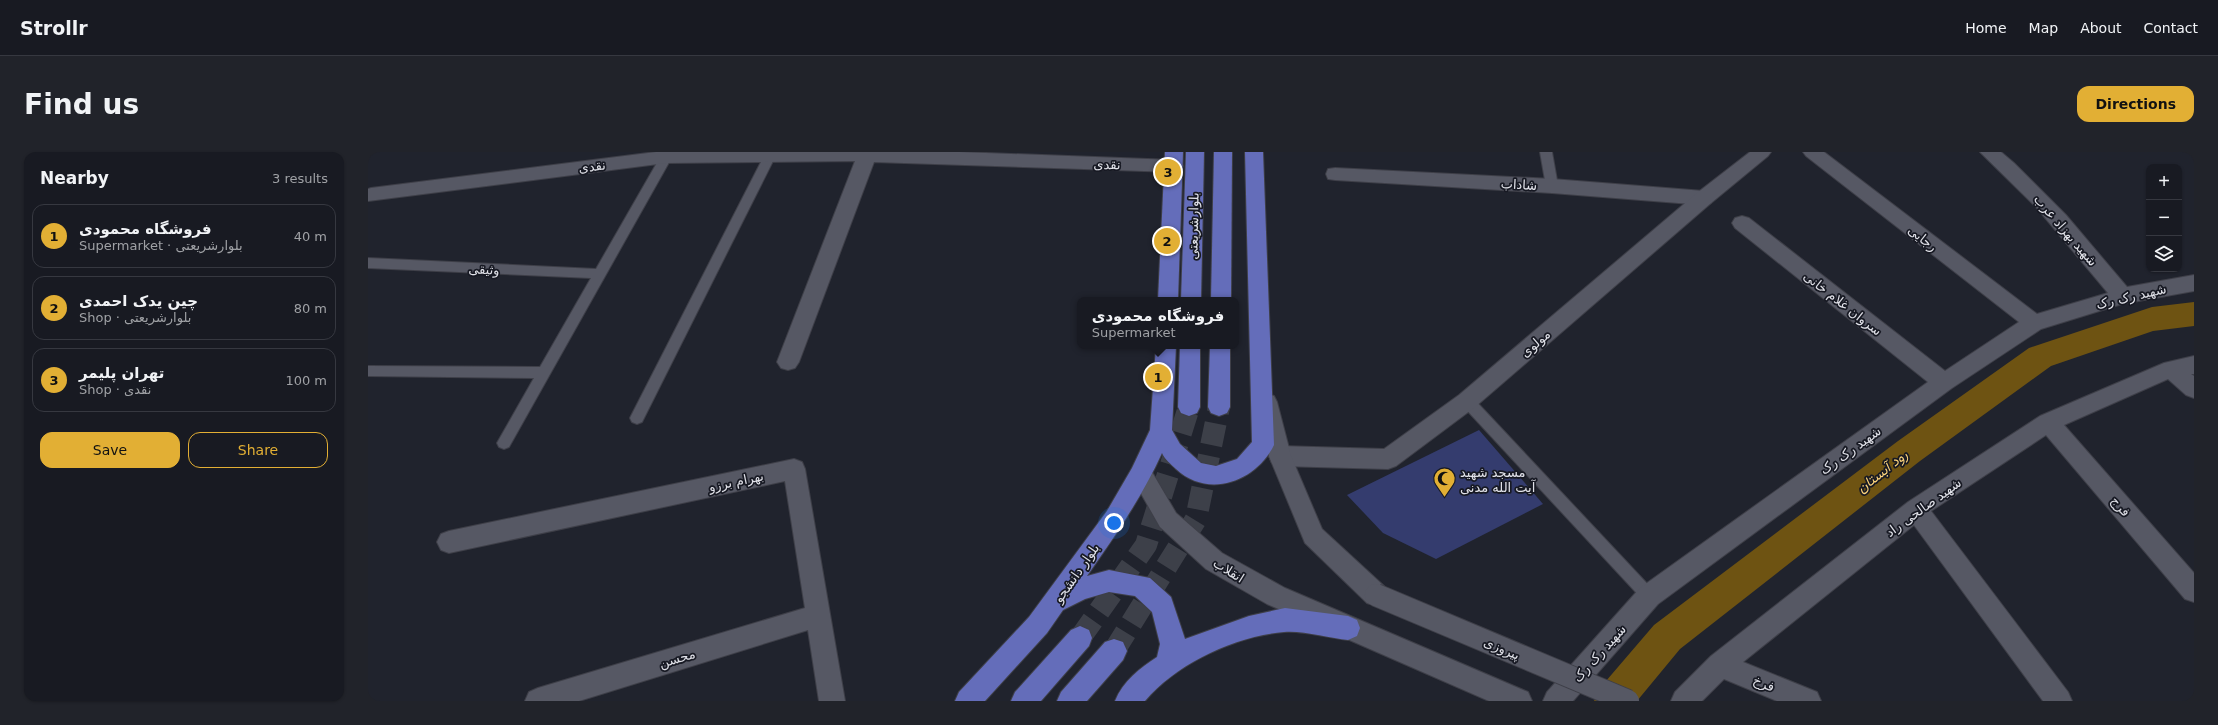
<!DOCTYPE html>
<html lang="en">
<head>
<meta charset="utf-8">
<style>
	:root { --surface:#181a22; --page:#21232a; --text:#f1f3f6; --muted:#9fa1a5; --line:#363840; --accent:#e2af34 }
	body { margin:0; font-family:"DejaVu Sans",Vazirmatn,sans-serif; background:var(--page); color:var(--text) }
	.controls { position:absolute; right:12px; top:12px; display:grid; overflow:hidden; border-radius:8px; box-shadow:0 1px 3px #0004 }
	.controls button { width:36px; height:36px; display:grid; place-items:center; padding:0; border:0; border-bottom:1px solid var(--line); background:var(--surface); color:var(--text); font:20px sans-serif }
	.you { position:absolute; left:746px; top:371px; width:14px; height:14px; margin:-10px; border:3px solid #fff; border-radius:50%; background:#1a73e8; box-shadow:0 0 0 6px #1a73e833 }
	.badge { display:grid; place-items:center; width:26px; height:26px; border-radius:50%; background:var(--accent); color:#111; font-size:13px; font-weight:700 }
	.pin { position:absolute; translate:-50% -50%; border:2px solid #fff; box-shadow:0 1px 4px #0006 }
	.popup { position:absolute; left:709px; top:145px; width:162px; height:52px; box-sizing:border-box; display:grid; place-content:center; border-radius:8px; background:var(--surface); filter:drop-shadow(0 1px 3px #0005); font-size:13px; white-space:nowrap; color:var(--muted) }
	.popup b { font-size:15px; color:var(--text) }
	.popup::after { content:''; position:absolute; left:50%; top:100%; margin-left:-8px; border:8px solid transparent; border-top-color:var(--surface) }
	.list { margin:0; padding:0; list-style:none }
	h2 { display:flex; justify-content:space-between; align-items:center; height:52px; margin:0; padding:0 16px; font-size:17px }
	h2 small { font-size:13px; font-weight:400; color:var(--muted) }
	.list li { display:grid; grid-template-columns:26px 1fr auto; gap:12px; align-items:center; box-sizing:border-box; height:64px; margin:0 8px 8px; padding:0 8px; border:1px solid var(--line); border-radius:12px }
	.list b { display:block; font-size:15px; white-space:nowrap }
	.list p { margin:0; font-size:13px; white-space:nowrap; color:var(--muted) }
	.list em { font-size:13px; font-style:normal; color:var(--muted) }
	.actions { display:flex; gap:8px; padding:12px 16px }
	.actions a { flex:1; padding:9px 0; border:1px solid var(--accent); border-radius:12px; text-align:center; font-size:14px; color:var(--accent) }
	.actions .main { background:var(--accent); color:#111 }
	.icon { flex:none; width:22px; height:22px; fill:none; stroke:currentColor; stroke-width:2; stroke-linecap:round; stroke-linejoin:round }
	.map { position:relative; flex:none; width:1826px; height:549px; overflow:hidden; border-radius:12px }
	header { display:flex; align-items:center; gap:24px; box-sizing:border-box; height:56px; padding:0 20px; background:var(--surface); border-bottom:1px solid var(--line) }
	header strong { font-size:19px }
	nav { display:flex; gap:22px; margin-inline-start:auto; font-size:14px }
	.intro { display:flex; align-items:center; justify-content:space-between; box-sizing:border-box; height:96px; padding:0 24px }
	h1 { margin:0; font-size:28px }
	.button { padding:10px 18px; border-radius:12px; background:var(--accent); color:#111; font-size:14px; font-weight:700 }
	main { display:flex; gap:24px; padding:0 24px }
	aside { flex:1; background:var(--surface); border-radius:12px; box-shadow:0 1px 3px #0004 }
	.map>svg:first-child { display:block }
	.lines { fill:none; stroke-linecap:round; stroke-linejoin:round }
	.canal { fill:#6e5312; fill-rule:evenodd }
	.building { fill:#343c6e }
	.primary-tunnel { stroke:#3d4049; stroke-width:22; stroke-dasharray:22 11; stroke-linecap:butt }
	.service-casing { stroke:#3e3f48; stroke-width:2 }
	.minor-casing { stroke:#3e3f48; stroke-width:2 }
	.tertiary-casing { stroke:#3e3f48; stroke-width:2 }
	.secondary-casing { stroke:#3e3f48; stroke-width:2 }
	.primary-casing { stroke:#3e3f48; stroke-width:2 }
	.service { fill:#565864; fill-rule:evenodd }
	.minor { fill:#565864; fill-rule:evenodd }
	.tertiary { fill:#565864; fill-rule:evenodd }
	.secondary { fill:#565864; fill-rule:evenodd }
	.primary { fill:#646dba; fill-rule:evenodd }
	.secondary-bridge-casing { stroke:#3e3f48; stroke-width:24; stroke-linecap:butt }
	.secondary-bridge { stroke:#565864; stroke-width:22 }
	.labels { text-anchor:middle; stroke-width:3.5; stroke-linejoin:round; paint-order:stroke }
	.street-label { font-size:13px; fill:#e1e2e9; stroke:#171923 }
	.poi-label { font-size:13px; fill:#e1e2e9; stroke:#171923; text-anchor:start }
	.water-label { font-size:14px; font-style:italic; fill:#fdd47c; stroke:#171923 }
</style>
</head>
<body>
<header>
<strong>Strollr</strong>
<nav><a>Home</a><a>Map</a><a>About</a><a>Contact</a></nav>
</header>
<div class="intro"><h1>Find us</h1><a class="button">Directions</a></div>
<main>
<aside>
<h2>Nearby<small>3 results</small></h2>
<ul class="list">
<li><span class="badge">1</span><div><b>فروشگاه محمودی</b><p>Supermarket · بلوارشریعتی</p></div><em>40 m</em></li>
<li><span class="badge">2</span><div><b>چین یدک احمدی</b><p>Shop · بلوارشریعتی</p></div><em>80 m</em></li>
<li><span class="badge">3</span><div><b>تهران پلیمر</b><p>Shop · نقدی</p></div><em>100 m</em></li>
</ul>
<div class="actions"><a class="main">Save</a><a>Share</a></div>
</aside>
<div class="map">
<svg width="1826" height="549" viewBox="0 0 1826 549">
	<rect width="100%" height="100%" fill="#20232d"/>
	<g class="lines">
		<!-- canal -->
		<path class="canal" d="M1826 150V174L1785 179 1683 214 1552 309 1312 497 1269 549H1226L1232 536 1286 473 1530 289 1661 196 1784 155Z"/>
	</g>
	<!-- building -->
	<path class="building" d="M1111 278 1175 352 1068 407 1015 381 979 343Z"/>
	<g class="lines">
		<!-- primary-tunnel -->
		<g class="primary-tunnel">
			<path d="M712 486 778 393 821 255"/>
			<path d="M746 499 828 367 851 255"/>
		</g>
		<defs>
			<g id="service">
				<path d="M398 0H406L408 3 274 270 269 272 264 270 262 266Z"/>
				<path d="M1172 0H1184L1190 34 1188 37 1184 38 1178 34Z"/>
				<path d="M298 1 304 5 141 295 136 297 131 295 129 291 166 226 0 224V214L172 215 223 126 0 116V106L228 117 294 2Z"/>
				<path d="M1099 243 1104 245 1286 439 1289 444 1286 449 1281 451 1276 449 1094 253 1092 249 1094 245Z"/>
			</g>
			<g id="minor">
				<path d="M288 0H591L806 8 812 9 815 14 812 19 806 20 506 10 431 210 427 216 420 218 413 216 409 210 487 9 298 11 0 49V37L3 36Z"/>
				<path d="M1435 0H1456L1669 162 1740 141 1668 55 1612 0H1633L1646 11 1698 63 1759 135 1826 123V139L1754 152 1673 177 1584 236 1290 452 1205 549H1175L1179 540 1272 436 1560 230 1367 76 1364 71 1367 66 1374 64 1381 66 1577 219 1651 170 1438 4Z"/>
				<path d="M967 16 1184 27 1336 39 1343 41 1345 46 1343 51 1336 53 1184 41 967 28 960 27 958 22 960 17Z"/>
				<path d="M1826 204V222H1823L1826 224V246L1818 243 1800 227 1696 273 1826 421V450L1817 447 1678 283 1563 359 1700 540 1704 549H1675L1546 373 1375 510 1449 540 1453 549H1409L1356 527 1334 549H1303L1307 540 1343 504 1540 350 1672 264 1796 211Z"/>
				<path d="M426 307 434 310 437 317 477 549H451L440 478 211 549H157L161 540 170 536 437 456 417 329 81 401 73 398 69 390 73 382 81 379Z"/>
			</g>
			<path id="tertiary" d="M1382 0H1403L1400 4 1343 51 1107 255 1028 314 1020 317 912 314 904 311 901 304 904 297 912 294 1016 297 1091 243 1329 41Z"/>
			<g id="secondary">
				<path d="M898 241 906 244 909 250 923 304 954 377 1017 435 1020 443 1017 451 1008 454 999 451 937 391 901 304 887 250 890 244Z"/>
				<path d="M773 312 781 315 808 361 854 401 917 436 1160 540 1164 549H1121L899 452 838 417 792 375 762 322 765 315Z"/>
			</g>
			<g id="primary">
				<path d="M797 0H815L810 148H790Z"/>
				<path d="M818 0H836L833 148H813Z"/>
				<path d="M846 0H864L863 148H843Z"/>
				<path d="M877 0H895L906 293C888 330 840 347 808 317 803 312 797 308 794 301 774 345 747 384 719 424L741 418 782 426 803 445 817 487 881 464 917 456 980 464 989 468 992 476 989 484 980 488C962 486 933 478 916 480 867 484 808 512 777 549H747C755 529 772 516 789 505L792 492 784 460 767 444 741 440 717 447 695 458 679 481 617 549H587L591 540 661 465 739 359 764 316 782 278 788 194H808L804 278 812 292 833 311 848 314 869 307 884 290Z"/>
				<path d="M812 194H832V255L829 261 821 264 813 261 810 255Z"/>
				<path d="M842 194H862V255L859 261 851 264 843 261 840 255Z"/>
				<path d="M712 474 721 478 724 486 721 494 673 549H643L647 540 703 478Z"/>
				<path d="M746 487 755 490 759 499 755 508 719 549H689L693 540 737 490Z"/>
			</g>
		</defs>
		<!-- service casing -->
		<use href="#service" class="service-casing"/>
		<!-- minor casing -->
		<use href="#minor" class="minor-casing"/>
		<!-- tertiary casing -->
		<use href="#tertiary" class="tertiary-casing"/>
		<!-- secondary casing -->
		<use href="#secondary" class="secondary-casing"/>
		<!-- primary casing -->
		<use href="#primary" class="primary-casing"/>
		<!-- service -->
		<use href="#service" class="service"/>
		<!-- minor -->
		<use href="#minor" class="minor"/>
		<!-- tertiary -->
		<use href="#tertiary" class="tertiary"/>
		<!-- secondary -->
		<use href="#secondary" class="secondary"/>
		<!-- primary -->
		<use href="#primary" class="primary"/>
		<defs>
			<path id="secondary-bridge" d="M1008 443 1260 549"/>
		</defs>
		<!-- secondary-bridge casing -->
		<use href="#secondary-bridge" class="secondary-bridge-casing"/>
		<!-- secondary-bridge -->
		<use href="#secondary-bridge" class="secondary-bridge"/>
	</g>
	<!-- icons -->
	<defs>
		<symbol id="mosque-pin" viewBox="-11 -11 22 30"><path d="M0 17L-7.5 6A9.5 9.5 0 1 1 7.5 6Z" fill="#e2af34" stroke="#171923"/><path d="M3.5-4.9A6 6 0 1 0 3.5 4.9A5 5 0 1 1 3.5-4.9Z" fill="#111"/></symbol>
	</defs>
	<g fill-rule="evenodd">
		<use href="#mosque-pin" x="1064" y="314" width="25" height="34"/>
	</g>
	<g class="labels">
		<!-- street labels -->
		<g class="street-label">
			<text transform="translate(739 12) rotate(2)" y="5">نقدی</text>
			<text transform="translate(224 14) rotate(-7)" y="5">نقدی</text>
			<text transform="translate(1151 32) rotate(3)" y="5">شاداب</text>
			<text transform="translate(825 74) rotate(-89)" y="5">بلوارشریعتی</text>
			<text transform="translate(1698 78) rotate(49)" y="5">شهید بهزاد عرب</text>
			<text transform="translate(1555 86) rotate(38)" y="5">رجایی</text>
			<text transform="translate(116 117) rotate(3)" y="5">وثیقی</text>
			<text transform="translate(1763 144) rotate(-13)" y="5">شهید رک رک</text>
			<text transform="translate(1475 151) rotate(38)" y="5">سروان غلام خانی</text>
			<text transform="translate(1167 191) rotate(-41)" y="5">مولوی</text>
			<text transform="translate(1482 298) rotate(-36)" y="5">شهید رک رک</text>
			<text transform="translate(368 329) rotate(-12)" y="5">بهرام برزو</text>
			<text transform="translate(1753 354) rotate(49)" y="5">فرج</text>
			<text transform="translate(1555 355) rotate(-36)" y="5">شهید صالحی راد</text>
			<text transform="translate(861 418) rotate(32)" y="5">انقلاب</text>
			<text transform="translate(708 421) rotate(-55)" y="5">بلوار دانشجو</text>
			<text transform="translate(1134 496) rotate(23)" y="5">پیروزی</text>
			<text transform="translate(1231 501) rotate(-48)" y="5">شهید رک رک</text>
			<text transform="translate(309 506) rotate(-17)" y="5">محسن</text>
			<text transform="translate(1396 531) rotate(22)" y="5">فرخ</text>
		</g>
		<!-- poi labels -->
		<g class="poi-label">
			<text x="1092" y="325">مسجد شهید<tspan x="1092" dy="15">آیت الله مدنی</tspan></text>
		</g>
		<!-- water labels -->
		<g class="water-label">
			<text transform="translate(1514 319) rotate(-38)" y="5">رود آبستان</text>
		</g>
	</g>
</svg>
<div class="controls">
<button>+</button>
<button>−</button>
<button><svg class="icon" aria-label="layers" viewBox="0 0 24 24"><path d="M12 4l9 5-9 5-9-5zM3 14l9 5 9-5"/></svg></button>
</div>
<div class="you"></div>
<div class="pin badge" style="left:790px;top:225px">1</div>
<div class="popup"><b>فروشگاه محمودی</b>Supermarket</div>
<div class="pin badge" style="left:799px;top:89px">2</div>
<div class="pin badge" style="left:800px;top:20px">3</div>
</div>
</main>
</body>
</html>
